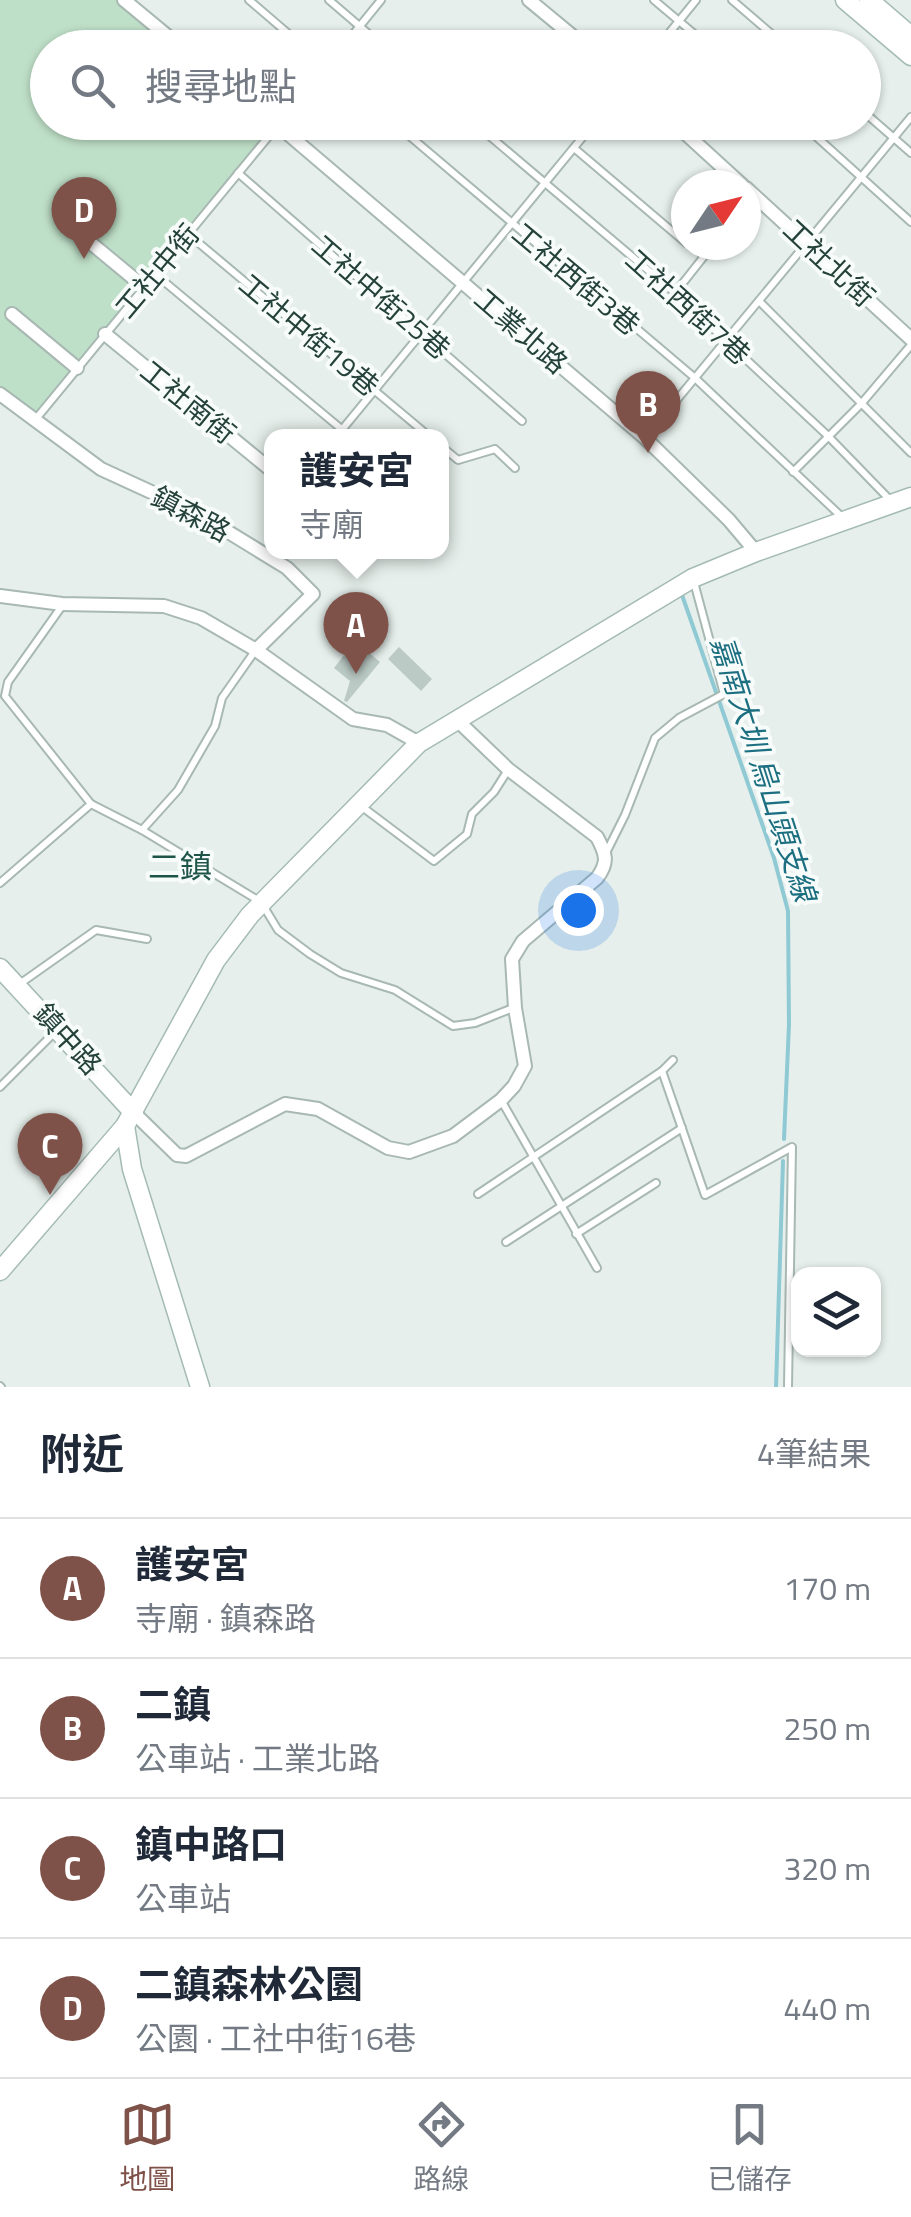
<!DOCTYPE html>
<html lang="zh-TW">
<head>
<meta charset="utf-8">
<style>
	:root { --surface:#fff; --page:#f6f6f7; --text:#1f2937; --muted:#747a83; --line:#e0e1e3; --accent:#7f5249 }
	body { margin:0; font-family:"Titillium Web","Noto Sans TC",sans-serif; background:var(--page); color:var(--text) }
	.controls { position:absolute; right:30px; bottom:30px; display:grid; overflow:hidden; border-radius:20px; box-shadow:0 2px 8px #0004 }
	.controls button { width:90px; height:90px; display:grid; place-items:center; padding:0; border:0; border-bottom:2px solid var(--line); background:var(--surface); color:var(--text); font:50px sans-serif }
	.compass { position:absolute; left:671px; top:170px; width:90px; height:90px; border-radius:50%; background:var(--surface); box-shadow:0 2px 8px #0004; rotate:55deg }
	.you { position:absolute; left:578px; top:910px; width:35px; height:35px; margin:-25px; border:8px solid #fff; border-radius:50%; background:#1a73e8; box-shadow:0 0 0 15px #1a73e833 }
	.badge { display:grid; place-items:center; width:65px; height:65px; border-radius:50%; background:var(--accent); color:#fff; font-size:32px; font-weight:700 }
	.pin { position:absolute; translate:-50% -82px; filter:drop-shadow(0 2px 5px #0008) }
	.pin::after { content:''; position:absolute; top:52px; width:35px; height:30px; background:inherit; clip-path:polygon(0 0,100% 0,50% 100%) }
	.popup { position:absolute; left:264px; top:429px; width:185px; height:130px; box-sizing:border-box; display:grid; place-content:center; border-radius:20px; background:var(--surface); filter:drop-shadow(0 2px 8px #0005); font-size:32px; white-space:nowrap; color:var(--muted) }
	.popup b { font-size:38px; color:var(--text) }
	.popup::after { content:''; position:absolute; left:50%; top:100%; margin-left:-20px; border:20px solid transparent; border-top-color:var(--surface) }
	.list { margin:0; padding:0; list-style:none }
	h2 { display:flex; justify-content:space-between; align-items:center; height:130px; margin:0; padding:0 40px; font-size:42px }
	h2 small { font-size:32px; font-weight:400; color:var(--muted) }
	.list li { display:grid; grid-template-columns:65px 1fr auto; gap:30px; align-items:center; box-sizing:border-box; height:140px; padding:0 40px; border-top:2px solid var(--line) }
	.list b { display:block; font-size:38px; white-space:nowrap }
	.list p { margin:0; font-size:32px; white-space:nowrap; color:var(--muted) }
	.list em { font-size:32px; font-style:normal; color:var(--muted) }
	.icon { flex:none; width:55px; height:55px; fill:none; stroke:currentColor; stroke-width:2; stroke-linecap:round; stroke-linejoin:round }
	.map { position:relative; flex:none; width:911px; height:1387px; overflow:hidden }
	.search { position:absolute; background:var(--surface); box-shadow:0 2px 8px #0004; left:30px; right:30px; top:30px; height:110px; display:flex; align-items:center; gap:25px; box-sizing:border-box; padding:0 35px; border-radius:55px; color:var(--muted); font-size:38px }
	.sheet { height:690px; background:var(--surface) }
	nav { display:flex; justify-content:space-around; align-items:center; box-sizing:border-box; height:140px; border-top:2px solid var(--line); background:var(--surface); font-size:28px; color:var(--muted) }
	nav a { display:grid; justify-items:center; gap:5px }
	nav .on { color:var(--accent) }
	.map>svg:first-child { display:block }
	.green { fill:#bfe0c8 }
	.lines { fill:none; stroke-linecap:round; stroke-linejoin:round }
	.stream { stroke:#8ec9d4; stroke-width:4 }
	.building { fill:#bbcac4 }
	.lane-casing { stroke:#a8b8b2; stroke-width:10 }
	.street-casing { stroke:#a8b8b2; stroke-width:16 }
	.secondary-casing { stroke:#a4bbb3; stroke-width:21 }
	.lane { stroke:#fff; stroke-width:6 }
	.street { stroke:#fff; stroke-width:12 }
	.secondary { stroke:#fff; stroke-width:18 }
	.labels { text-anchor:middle; stroke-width:8; stroke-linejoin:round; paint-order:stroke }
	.street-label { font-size:28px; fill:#24423a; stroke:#f7fbf9 }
	.water-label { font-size:30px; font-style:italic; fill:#1c6f80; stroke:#f7fbf9 }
	.quarter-label { font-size:32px; fill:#1f5548; stroke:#f7fbf9 }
</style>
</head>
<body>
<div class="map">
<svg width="911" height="1387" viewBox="0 0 911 1387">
	<rect width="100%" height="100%" fill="#e6efeb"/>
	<!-- green -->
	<path class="green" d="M0 0H126L183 47 48 48V122H274L277 125 34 420 0 393Z"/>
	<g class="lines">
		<!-- stream -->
		<g class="stream">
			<path d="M682 595 774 858 788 911 789 1024 784 1139"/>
			<path d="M776 1387 783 1161"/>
		</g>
	</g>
	<!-- building -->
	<g class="building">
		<path d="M355 641 380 662 347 702 344 701 350 681 334 668Z"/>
		<path d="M399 647 432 679 421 691 388 659Z"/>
	</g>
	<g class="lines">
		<defs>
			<g id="lane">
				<path d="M249 0 305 48"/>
				<path d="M329 0 385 48"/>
				<path d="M654 0 711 48"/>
				<path d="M732 0 788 48"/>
				<path d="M342 48 381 0"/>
				<path d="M657 48 696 0"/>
				<path d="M864 112 911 153"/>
				<path d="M393 122 695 378 844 519"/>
				<path d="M473 122 675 293 827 435 892 502"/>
				<path d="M800 122 911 222"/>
				<path d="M574 148 686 243"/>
				<path d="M238 173 522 421"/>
				<path d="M188 234 430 437"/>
				<path d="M155 274 351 437"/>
				<path d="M675 293 713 245"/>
				<path d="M759 301 911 453"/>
				<path d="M35 420 278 125"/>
				<path d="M336 437 595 122"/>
				<path d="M646 437 911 117"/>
				<path d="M441 446 458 460 495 449 515 468"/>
				<path d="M793 472 861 404 911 345"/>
				<path d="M62 606 8 682 5 696 91 804"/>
				<path d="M361 806 434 861 467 834 472 814 494 792 508 770"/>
				<path d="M142 830 178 790 215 726 222 698 255 651"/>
				<path d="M606 853 625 815 655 738 679 718 724 694 694 582"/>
				<path d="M0 883 91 804 142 830 261 902 278 930 310 954 341 973 395 990 453 1026 475 1023 513 1008"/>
				<path d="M21 983 96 930 147 939"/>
				<path d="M673 1060 662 1071 705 1195 792 1147 788 1387"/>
				<path d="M0 1087 56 1031"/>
				<path d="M501 1100 597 1268"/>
				<path d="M478 1194 662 1071"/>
				<path d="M576 1234 656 1183"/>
				<path d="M506 1242 682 1128"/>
				<path d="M0 1386 1 1387"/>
			</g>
			<g id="street">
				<path d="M124 0 182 48"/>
				<path d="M529 0 587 48"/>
				<path d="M274 122 645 438 729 520 756 552"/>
				<path d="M673 122 742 185"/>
				<path d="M746 188 911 339"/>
				<path d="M80 234 144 287"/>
				<path d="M12 314 77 368"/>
				<path d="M105 334 271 470"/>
				<path d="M0 394 101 469 199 514 287 568 313 594 256 650"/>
				<path d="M0 596 62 604 164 606 201 618 256 650 353 719 387 725 419 743"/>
				<path d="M134 1113 177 1155 186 1156 285 1104 318 1109 388 1148 409 1152 453 1136 501 1100 514 1086 525 1066 515 1008 512 959 523 941 597 878C609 862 606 854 597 837L508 769 458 721"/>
			</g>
			<g id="secondary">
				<path d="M845 0 911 56"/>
				<path d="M869 0 911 36"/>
				<path d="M0 968 134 1113"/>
				<path d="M125 1126 132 1169 200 1387"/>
				<path d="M0 1271 125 1126 216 960 250 915 419 743 693 578 756 552 911 497"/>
			</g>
		</defs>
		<!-- lane casing -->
		<use href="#lane" class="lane-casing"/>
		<!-- street casing -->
		<use href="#street" class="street-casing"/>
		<!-- secondary casing -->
		<use href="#secondary" class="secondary-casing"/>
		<!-- lane -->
		<use href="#lane" class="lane"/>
		<!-- street -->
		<use href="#street" class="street"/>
		<!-- secondary -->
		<use href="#secondary" class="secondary"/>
	</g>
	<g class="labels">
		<!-- street labels -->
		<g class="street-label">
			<text transform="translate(829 263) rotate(43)" y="10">工社北街</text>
			<text transform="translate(157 271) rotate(-50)" y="10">工社中街</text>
			<text transform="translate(576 279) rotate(40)" y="10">工社西街3巷</text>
			<text transform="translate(381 297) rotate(41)" y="10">工社中街25巷</text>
			<text transform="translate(688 307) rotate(42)" y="10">工社西街7巷</text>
			<text transform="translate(521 331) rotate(41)" y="10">工業北路</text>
			<text transform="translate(309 335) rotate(40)" y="10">工社中街19巷</text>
			<text transform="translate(188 402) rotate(39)" y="10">工社南街</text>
			<text transform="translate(191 514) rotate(28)" y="10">鎮森路</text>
			<text transform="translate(68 1039) rotate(48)" y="10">鎮中路</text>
		</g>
		<!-- water labels -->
		<g class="water-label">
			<text transform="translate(763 769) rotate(72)" y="10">嘉南大圳 烏山頭支線</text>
		</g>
		<!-- quarter labels -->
		<g class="quarter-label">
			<text x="180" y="878">二鎮</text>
		</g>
	</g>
</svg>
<div class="controls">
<button><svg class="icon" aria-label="layers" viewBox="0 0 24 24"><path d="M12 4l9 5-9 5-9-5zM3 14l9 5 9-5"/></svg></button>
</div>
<svg class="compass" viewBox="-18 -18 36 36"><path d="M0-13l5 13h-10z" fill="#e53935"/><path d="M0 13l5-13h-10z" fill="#747a83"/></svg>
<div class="you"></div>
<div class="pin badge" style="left:356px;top:674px">A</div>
<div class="popup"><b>護安宮</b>寺廟</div>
<div class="pin badge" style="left:648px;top:453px">B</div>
<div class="pin badge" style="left:50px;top:1195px">C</div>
<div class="pin badge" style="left:84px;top:259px">D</div>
<div class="search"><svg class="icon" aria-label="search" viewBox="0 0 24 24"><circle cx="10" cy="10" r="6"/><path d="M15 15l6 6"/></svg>搜尋地點</div>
</div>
<section class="sheet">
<h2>附近<small>4筆結果</small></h2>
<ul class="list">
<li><span class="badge">A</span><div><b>護安宮</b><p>寺廟 · 鎮森路</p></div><em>170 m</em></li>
<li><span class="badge">B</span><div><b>二鎮</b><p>公車站 · 工業北路</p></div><em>250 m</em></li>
<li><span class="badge">C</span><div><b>鎮中路口</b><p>公車站</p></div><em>320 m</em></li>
<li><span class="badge">D</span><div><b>二鎮森林公園</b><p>公園 · 工社中街16巷</p></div><em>440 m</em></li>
</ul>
</section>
<nav>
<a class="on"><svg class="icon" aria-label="map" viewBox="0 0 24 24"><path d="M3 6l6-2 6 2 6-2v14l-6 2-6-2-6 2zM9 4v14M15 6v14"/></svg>地圖</a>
<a><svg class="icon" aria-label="directions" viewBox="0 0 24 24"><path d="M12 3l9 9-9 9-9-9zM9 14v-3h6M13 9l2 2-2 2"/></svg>路線</a>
<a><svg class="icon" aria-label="saved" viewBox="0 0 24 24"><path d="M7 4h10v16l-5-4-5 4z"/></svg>已儲存</a>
</nav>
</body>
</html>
